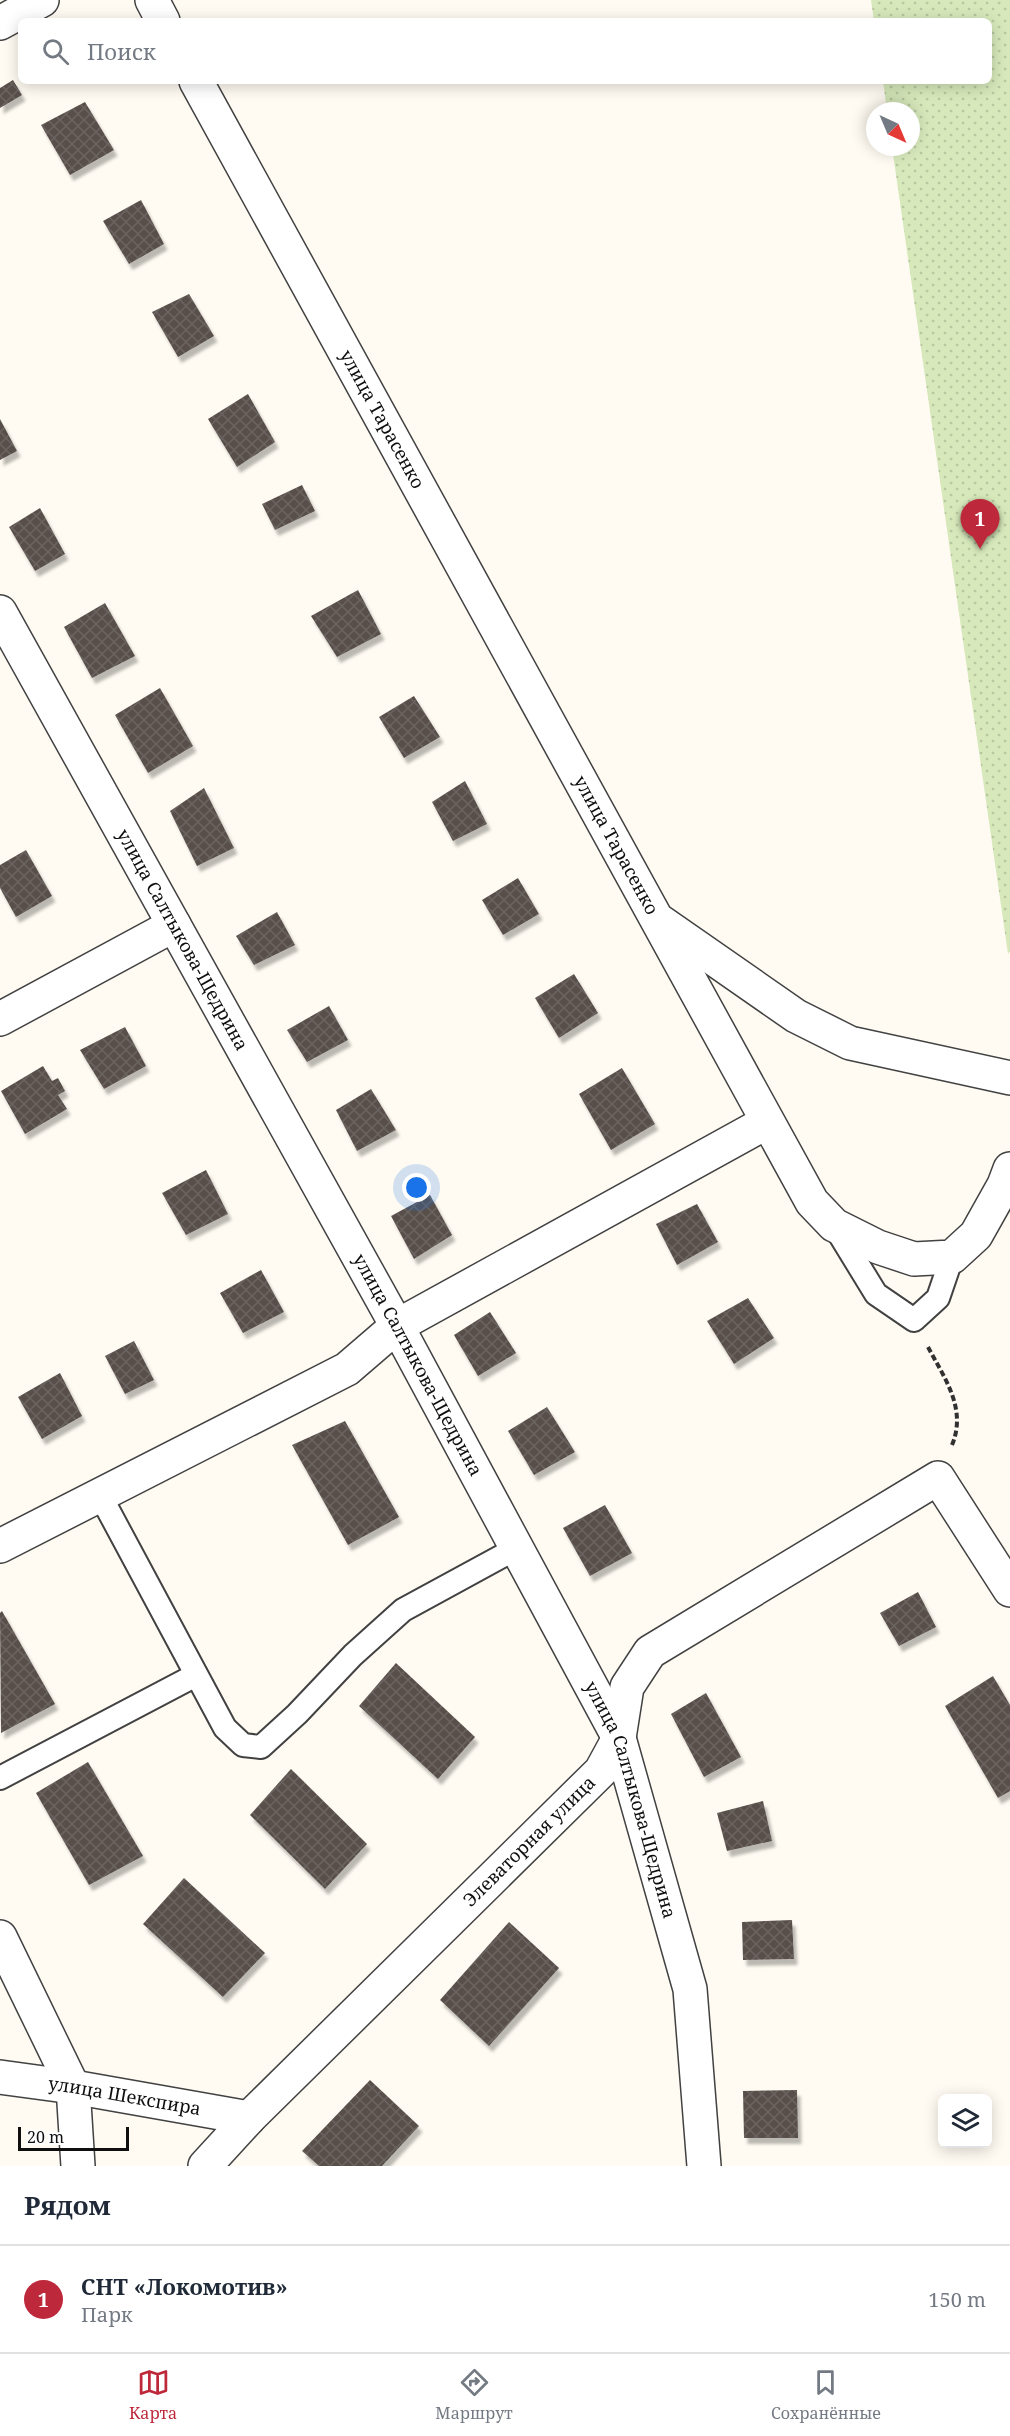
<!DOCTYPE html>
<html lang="ru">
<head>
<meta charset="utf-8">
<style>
	:root { --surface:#fff; --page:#f2f2f3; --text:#1f2937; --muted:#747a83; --line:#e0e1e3; --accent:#be283b }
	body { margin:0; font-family:"Noto Serif",serif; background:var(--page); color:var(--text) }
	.controls { position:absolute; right:18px; bottom:18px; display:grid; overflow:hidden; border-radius:9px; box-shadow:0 3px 15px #0003 }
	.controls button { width:54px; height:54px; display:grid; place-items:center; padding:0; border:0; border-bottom:2px solid var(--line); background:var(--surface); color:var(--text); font:30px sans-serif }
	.compass { position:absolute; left:866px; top:102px; width:54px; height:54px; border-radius:50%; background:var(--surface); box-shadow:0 3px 15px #0003; rotate:136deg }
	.scale { position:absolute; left:18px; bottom:15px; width:111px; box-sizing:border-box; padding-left:6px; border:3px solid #0f0f0f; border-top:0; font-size:16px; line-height:21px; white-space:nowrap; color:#0f0f0f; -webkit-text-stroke:4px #fff; paint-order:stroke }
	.you { position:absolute; left:417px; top:1188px; width:21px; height:21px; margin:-15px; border:4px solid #fff; border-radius:50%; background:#1a73e8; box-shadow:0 0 0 9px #1a73e833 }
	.badge { display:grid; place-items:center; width:39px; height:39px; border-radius:50%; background:var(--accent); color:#fff; font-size:20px; font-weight:700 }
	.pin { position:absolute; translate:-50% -50px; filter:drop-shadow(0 2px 3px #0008) }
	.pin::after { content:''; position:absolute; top:32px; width:21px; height:18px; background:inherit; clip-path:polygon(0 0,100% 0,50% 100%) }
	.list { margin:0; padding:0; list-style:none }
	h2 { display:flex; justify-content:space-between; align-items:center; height:78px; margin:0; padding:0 24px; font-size:26px }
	h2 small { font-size:20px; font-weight:400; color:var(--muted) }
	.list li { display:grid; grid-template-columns:39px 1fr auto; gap:18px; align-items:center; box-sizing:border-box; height:108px; padding:0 24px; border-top:2px solid var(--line) }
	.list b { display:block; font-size:22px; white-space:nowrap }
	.list p { margin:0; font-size:20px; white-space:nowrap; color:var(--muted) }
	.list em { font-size:20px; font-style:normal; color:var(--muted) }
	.icon { flex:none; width:33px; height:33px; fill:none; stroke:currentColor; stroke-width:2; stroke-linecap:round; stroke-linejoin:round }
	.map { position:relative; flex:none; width:1010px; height:2166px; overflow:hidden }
	.search { position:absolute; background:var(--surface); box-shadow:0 3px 15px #0003; left:18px; right:18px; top:18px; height:66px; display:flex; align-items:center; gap:15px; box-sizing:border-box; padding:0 21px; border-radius:9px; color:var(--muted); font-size:22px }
	.sheet { height:186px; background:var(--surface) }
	nav { display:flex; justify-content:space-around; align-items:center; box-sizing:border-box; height:84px; border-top:2px solid var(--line); background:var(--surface); font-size:16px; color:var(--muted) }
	nav a { display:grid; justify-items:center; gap:3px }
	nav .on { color:var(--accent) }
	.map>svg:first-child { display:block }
	.park { fill:url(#park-dots) }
	.building { fill:url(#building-cross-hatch); filter:url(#shadow) }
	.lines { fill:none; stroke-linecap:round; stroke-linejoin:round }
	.lane-casing { stroke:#424242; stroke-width:26 }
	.street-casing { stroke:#424242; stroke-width:36 }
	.path { stroke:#313131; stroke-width:4; stroke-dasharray:6 3; stroke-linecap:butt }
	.lane { stroke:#fff; stroke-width:22 }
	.street { stroke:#fff; stroke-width:33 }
	.labels { text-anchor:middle; stroke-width:6; stroke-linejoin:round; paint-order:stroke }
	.street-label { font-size:18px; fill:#0f0f0f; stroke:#fff }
</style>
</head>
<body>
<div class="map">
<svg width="1010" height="2166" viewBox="0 0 1010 2166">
	<defs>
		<pattern id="park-dots" width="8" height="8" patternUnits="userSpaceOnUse" patternTransform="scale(1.5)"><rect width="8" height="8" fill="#d7e9bb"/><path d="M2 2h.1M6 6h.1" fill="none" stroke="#b7c7a0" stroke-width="1.8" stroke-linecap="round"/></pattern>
		<pattern id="building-cross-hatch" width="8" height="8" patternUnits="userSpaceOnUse" patternTransform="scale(1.5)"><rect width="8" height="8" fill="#584f4c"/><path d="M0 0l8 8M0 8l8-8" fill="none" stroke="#6b6461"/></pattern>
		<filter id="shadow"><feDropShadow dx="3.5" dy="6" stdDeviation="1.5" flood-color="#0004"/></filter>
	</defs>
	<rect width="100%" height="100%" fill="#fffbf2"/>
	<!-- park -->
	<path class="park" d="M871 0H1010V951L1008 954 892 147H911V111H887L883 81H989V21H874Z"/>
	<!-- building -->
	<g class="building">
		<path d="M13 80 22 95 0 108V88Z"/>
		<path d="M85 102 114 150 70 175 41 125Z"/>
		<path d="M141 200 164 244 129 264 103 221Z"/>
		<path d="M189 294 214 336 178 357 152 312Z"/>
		<path d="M248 394 275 442 237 467 208 419Z"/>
		<path d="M0 419 17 451 0 460Z"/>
		<path d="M302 485 315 511 275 530 262 504Z"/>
		<path d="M40 508 65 554 35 571 9 527Z"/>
		<path d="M358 590 381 634 337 657 311 616Z"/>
		<path d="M105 603 135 656 92 678 64 627Z"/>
		<path d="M160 688 193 746 148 773 115 715Z"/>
		<path d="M414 696 440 737 404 758 379 717Z"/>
		<path d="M465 781 487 824 453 841 432 802Z"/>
		<path d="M204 788 234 848 197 866 170 811Z"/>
		<path d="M26 850 52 896 16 917 0 888V865Z"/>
		<path d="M518 878 539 914 503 935 482 900Z"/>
		<path d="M277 912 295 945 254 965 236 936Z"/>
		<path d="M574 974 598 1013 559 1038 535 998Z"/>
		<path d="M329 1006 348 1040 307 1062 287 1030Z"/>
		<path d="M125 1027 146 1066 104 1089 80 1050Z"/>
		<path d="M43 1066 52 1081 58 1078 65 1091 58 1095 67 1109 25 1134 1 1091Z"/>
		<path d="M622 1068 655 1124 611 1150 579 1094Z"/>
		<path d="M371 1089 396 1130 357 1151 336 1110Z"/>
		<path d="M206 1170 228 1214 186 1235 162 1193Z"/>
		<path d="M430 1195 452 1235 414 1259 391 1216Z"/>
		<path d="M697 1204 718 1242 677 1265 656 1224Z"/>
		<path d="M261 1270 284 1312 243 1333 220 1293Z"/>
		<path d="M748 1298 774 1338 734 1364 707 1321Z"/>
		<path d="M490 1312 516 1353 478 1376 454 1335Z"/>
		<path d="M134 1341 154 1380 125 1394 105 1356Z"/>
		<path d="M60 1373 82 1416 42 1439 18 1397Z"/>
		<path d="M547 1407 575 1452 534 1475 508 1431Z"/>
		<path d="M345 1421 399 1517 348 1545 292 1445Z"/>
		<path d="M605 1505 632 1553 590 1576 563 1528Z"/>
		<path d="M918 1592 936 1627 899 1646 880 1613Z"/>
		<path d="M2 1611 55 1704 1 1733 0 1613Z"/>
		<path d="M396 1663 475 1737 438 1779 359 1706Z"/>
		<path d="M993 1676 1010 1705V1791L998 1798 945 1706Z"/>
		<path d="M706 1693 741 1757 704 1777 671 1714Z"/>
		<path d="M88 1762 143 1856 89 1885 36 1793Z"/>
		<path d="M291 1769 367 1844 325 1889 250 1815Z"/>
		<path d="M763 1801 772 1841 727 1851 717 1813Z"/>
		<path d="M184 1878 265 1953 223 1997 143 1924Z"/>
		<path d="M792 1920 794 1959 743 1960 742 1922Z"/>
		<path d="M509 1922 559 1968 489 2046 440 2000Z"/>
		<path d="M370 2080 419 2126 382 2166H319L302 2151Z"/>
		<path d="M797 2090 798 2138H744L743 2091Z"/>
	</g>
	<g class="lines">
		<defs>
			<g id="lane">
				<path d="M835 1227 876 1294 914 1320 938 1298 952 1257"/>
				<path d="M100 1495 225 1728 243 1745 261 1747 297 1714 353 1655 403 1610 517 1548"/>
				<path d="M0 1778 196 1675"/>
			</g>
			<g id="street">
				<path d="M152 0 163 21"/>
				<path d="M0 23 42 0"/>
				<path id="s1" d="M196 81 812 1202 834 1225 878 1247 914 1259 952 1257 976 1235 1004 1185 1010 1169"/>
				<path id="s2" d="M0 612 397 1326 619 1738 690 1989 704 2166"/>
				<path d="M661 922 796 1016 850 1043 1010 1078"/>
				<path d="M0 1019 174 925"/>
				<path d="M0 1546 347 1369 397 1326 767 1122"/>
				<path d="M0 1937 73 2087 78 2166"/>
				<path id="s3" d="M0 2077 73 2087 249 2118"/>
				<path id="s4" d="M205 2166 249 2118 601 1771 619 1738 627 1687 650 1652 938 1478 1010 1590"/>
			</g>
		</defs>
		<!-- lane casing -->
		<use href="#lane" class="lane-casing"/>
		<!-- street casing -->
		<use href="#street" class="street-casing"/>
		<!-- path -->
		<path class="path" d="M928 1347C945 1379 967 1409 952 1445"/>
		<!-- lane -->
		<use href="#lane" class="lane"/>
		<!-- street -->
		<use href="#street" class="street"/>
	</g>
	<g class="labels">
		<!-- street labels -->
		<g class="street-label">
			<text dy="6" stroke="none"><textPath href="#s1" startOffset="386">улица Тарасенко</textPath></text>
			<text dy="6" stroke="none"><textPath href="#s1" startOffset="872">улица Тарасенко</textPath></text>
			<text dy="6" stroke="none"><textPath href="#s2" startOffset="375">улица Салтыкова-Щедрина</textPath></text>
			<text dy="6" stroke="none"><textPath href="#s2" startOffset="861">улица Салтыкова-Щедрина</textPath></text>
			<text dy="6" stroke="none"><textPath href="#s2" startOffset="1347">улица Салтыкова-Щедрина</textPath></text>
			<text dy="6" stroke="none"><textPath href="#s4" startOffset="459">Элеваторная улица</textPath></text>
			<text dy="6" stroke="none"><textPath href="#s3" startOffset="126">улица Шекспира</textPath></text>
		</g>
	</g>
</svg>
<div class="controls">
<button><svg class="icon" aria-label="layers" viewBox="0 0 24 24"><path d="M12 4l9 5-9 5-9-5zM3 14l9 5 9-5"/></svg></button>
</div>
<svg class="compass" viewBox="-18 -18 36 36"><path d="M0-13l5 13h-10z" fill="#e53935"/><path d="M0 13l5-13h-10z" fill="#747a83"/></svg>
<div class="scale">20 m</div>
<div class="you"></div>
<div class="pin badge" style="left:980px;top:549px">1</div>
<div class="search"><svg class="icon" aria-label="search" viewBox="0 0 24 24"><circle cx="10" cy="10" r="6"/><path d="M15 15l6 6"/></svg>Поиск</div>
</div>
<section class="sheet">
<h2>Рядом<small></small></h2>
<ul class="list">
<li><span class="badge">1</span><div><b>СНТ «Локомотив»</b><p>Парк</p></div><em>150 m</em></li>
</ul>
</section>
<nav>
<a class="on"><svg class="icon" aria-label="map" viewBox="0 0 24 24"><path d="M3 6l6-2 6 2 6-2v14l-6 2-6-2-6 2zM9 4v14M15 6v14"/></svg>Карта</a>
<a><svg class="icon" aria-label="directions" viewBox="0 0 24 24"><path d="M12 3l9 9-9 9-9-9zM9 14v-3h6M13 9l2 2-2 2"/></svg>Маршрут</a>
<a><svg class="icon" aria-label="saved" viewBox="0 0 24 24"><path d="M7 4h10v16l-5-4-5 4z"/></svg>Сохранённые</a>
</nav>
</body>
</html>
